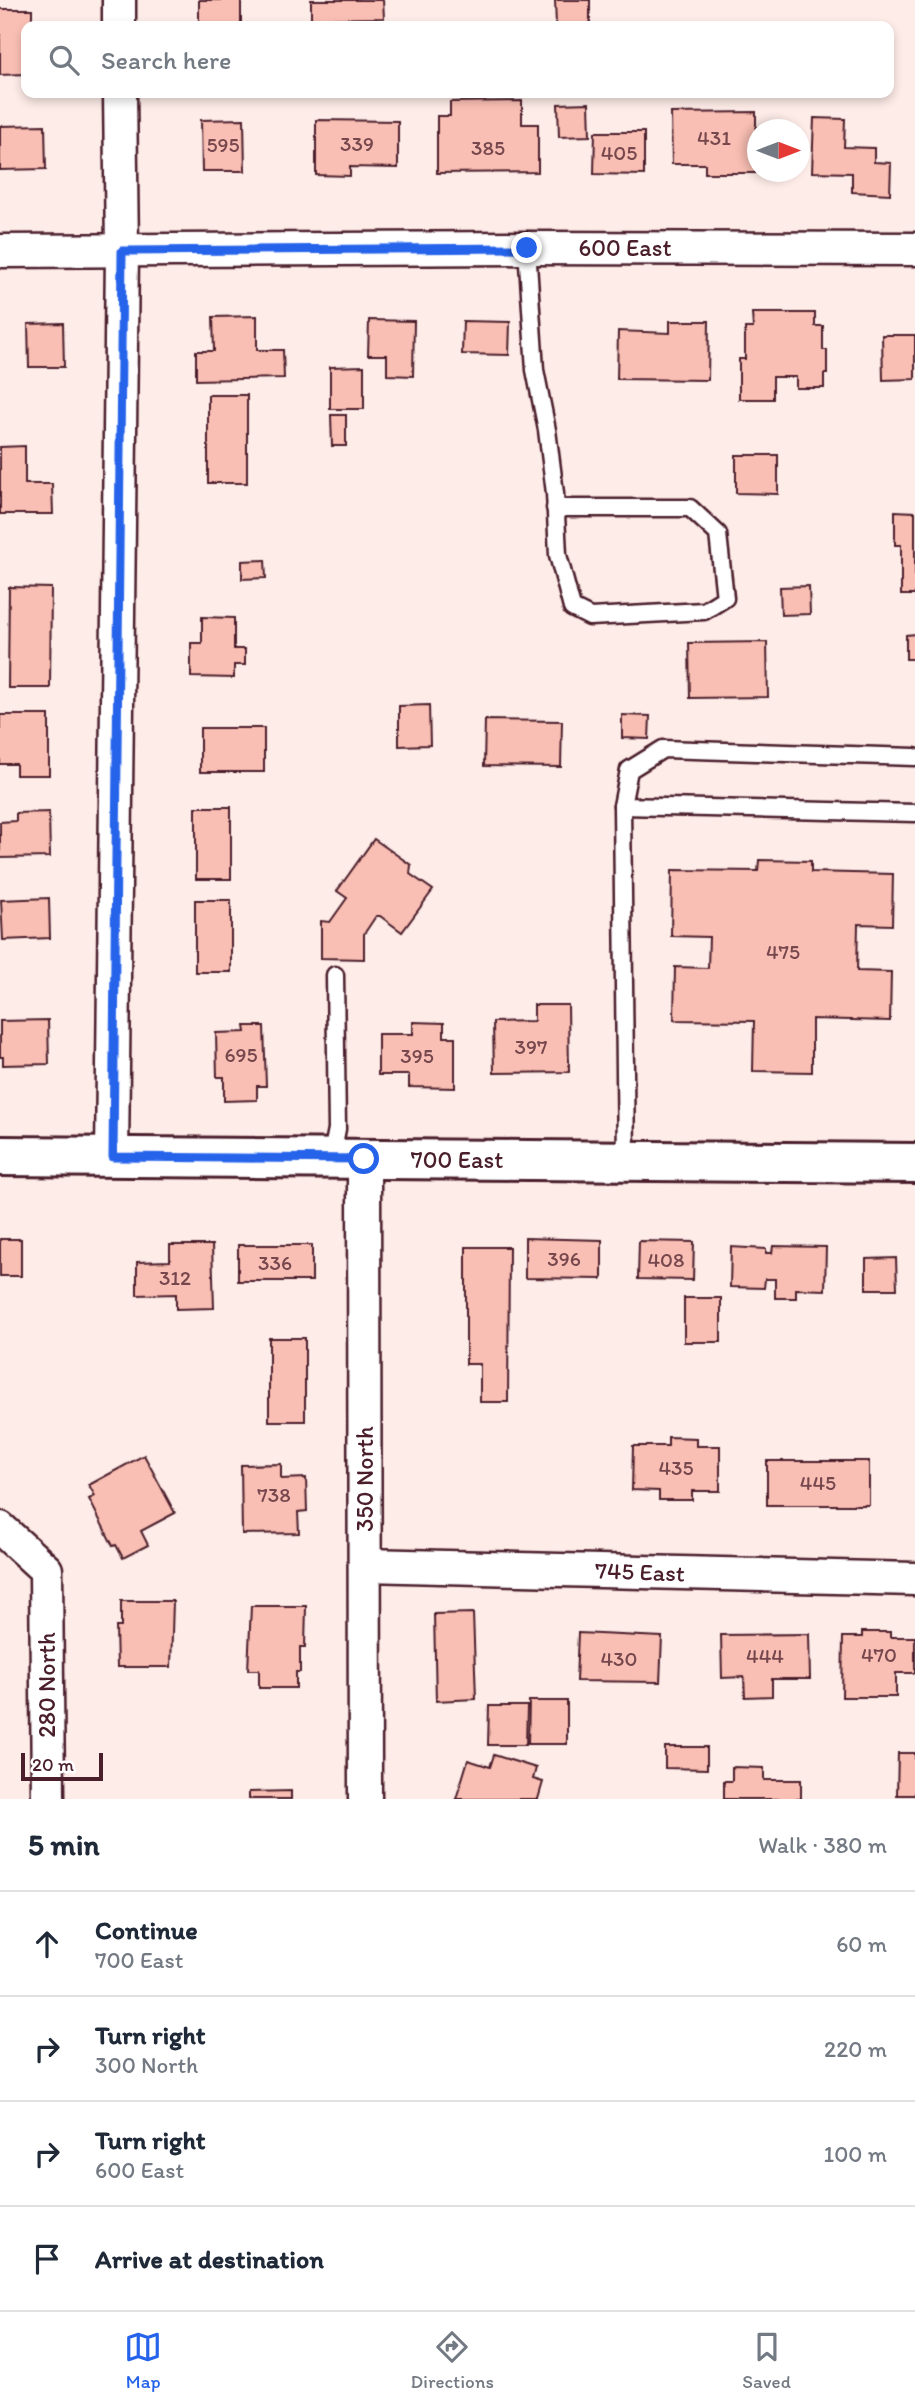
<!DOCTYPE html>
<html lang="en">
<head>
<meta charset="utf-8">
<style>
	:root { --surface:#fff; --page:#f2f2f3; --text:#1f2937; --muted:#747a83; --line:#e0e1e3; --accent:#2563eb }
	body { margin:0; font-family:Itim,sans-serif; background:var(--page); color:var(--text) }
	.compass { position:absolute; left:747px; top:119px; width:63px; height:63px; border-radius:50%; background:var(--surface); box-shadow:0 4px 10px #0003; rotate:90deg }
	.scale { position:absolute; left:21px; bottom:18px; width:82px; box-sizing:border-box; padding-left:7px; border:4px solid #4a1f2b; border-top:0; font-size:19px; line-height:24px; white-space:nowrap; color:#4a1f2b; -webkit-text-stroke:5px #fff; paint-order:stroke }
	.stop { position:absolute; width:21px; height:21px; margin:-16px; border:5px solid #2563eb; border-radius:50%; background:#fff }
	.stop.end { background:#2563eb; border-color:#fff; box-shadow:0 2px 7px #0008 }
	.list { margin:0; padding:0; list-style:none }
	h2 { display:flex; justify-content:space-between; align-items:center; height:91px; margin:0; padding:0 28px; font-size:30px }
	h2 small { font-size:23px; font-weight:400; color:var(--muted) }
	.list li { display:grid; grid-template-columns:46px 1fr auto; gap:21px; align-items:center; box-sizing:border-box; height:105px; padding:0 28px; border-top:2px solid var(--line) }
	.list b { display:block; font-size:26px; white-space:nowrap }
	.list p { margin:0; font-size:23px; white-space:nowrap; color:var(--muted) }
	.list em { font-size:23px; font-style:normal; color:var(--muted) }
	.icon { flex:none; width:38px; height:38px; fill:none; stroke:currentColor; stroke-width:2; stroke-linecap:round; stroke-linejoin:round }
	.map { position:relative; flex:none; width:915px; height:1799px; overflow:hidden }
	.search { position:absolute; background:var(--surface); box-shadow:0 4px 10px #0003; left:21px; right:21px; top:21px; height:77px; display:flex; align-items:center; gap:18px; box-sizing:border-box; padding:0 24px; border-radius:14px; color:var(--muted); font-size:26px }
	.sheet { height:511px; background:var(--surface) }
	nav { display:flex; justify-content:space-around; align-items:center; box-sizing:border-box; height:98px; border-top:2px solid var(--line); background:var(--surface); font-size:19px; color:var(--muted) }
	nav a { display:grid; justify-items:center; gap:4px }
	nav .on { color:var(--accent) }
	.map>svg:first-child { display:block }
	.building { fill:#fabfb4; stroke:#4a1f2b; stroke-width:2 }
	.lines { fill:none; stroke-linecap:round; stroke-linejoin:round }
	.lane-casing { stroke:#4a1f2b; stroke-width:21 }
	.street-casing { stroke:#4a1f2b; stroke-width:37 }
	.secondary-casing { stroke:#4a1f2b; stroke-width:44 }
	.lane { stroke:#fff; stroke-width:16 }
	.street { stroke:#fff; stroke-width:32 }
	.secondary { stroke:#fff; stroke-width:38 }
	.route { stroke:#2563eb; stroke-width:9 }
	.labels { text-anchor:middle; stroke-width:6; stroke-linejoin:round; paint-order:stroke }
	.number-label { font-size:21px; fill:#76474d }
	.street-label { font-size:24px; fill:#4a1f2b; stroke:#fff }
</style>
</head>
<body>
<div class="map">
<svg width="915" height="1799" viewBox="0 0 915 1799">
	<rect width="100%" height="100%" fill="#feece8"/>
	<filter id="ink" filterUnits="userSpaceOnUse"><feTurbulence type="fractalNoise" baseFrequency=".0143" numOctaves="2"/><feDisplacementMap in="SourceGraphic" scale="14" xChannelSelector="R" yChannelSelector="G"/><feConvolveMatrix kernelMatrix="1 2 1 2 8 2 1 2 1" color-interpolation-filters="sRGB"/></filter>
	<g filter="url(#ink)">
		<!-- building -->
		<g class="building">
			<rect x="199" y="0" width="42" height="26"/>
			<path d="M311 0H383L384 18 311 19Z"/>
			<path d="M555 0H590V26H556Z"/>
			<path d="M0 9H32V26H26V74L0 75Z"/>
			<path d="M522 101V124H538V172L437 173V116H450V102Z"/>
			<path d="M589 103 590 136 559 137 558 104Z"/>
			<path d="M756 112V173H705V164H672L671 113Z"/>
			<path d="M814 118 845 119 844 147 874 148V162L891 163 890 194 852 192V173L812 172Z"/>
			<path d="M244 119 245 171H202L201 120Z"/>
			<path d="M316 120 398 121V168L350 167V176L316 175Z"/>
			<path d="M45 125 46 169 0 170V126Z"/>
			<path d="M595 132H644V175L594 174Z"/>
			<path d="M752 313H815V326H823V350H827V374H824V388H796V377H773V399H739V359H745V328H753Z"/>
			<path d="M257 316V350H283L284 378 196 380V351H214L213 317Z"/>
			<path d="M369 320 414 321 413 376 387 375V355H368Z"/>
			<path d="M463 321 510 322 509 355 462 354Z"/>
			<path d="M670 321H709L708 380 617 379 618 331 670 333Z"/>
			<path d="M63 323 64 367H29L28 324Z"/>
			<path d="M882 335H915V379L883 380Z"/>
			<path d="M364 366V409H330V367Z"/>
			<rect x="208" y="395" width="39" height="88"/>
			<path d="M331 415H346V446H332Z"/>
			<path d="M25 446V484H52L53 514H0V447Z"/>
			<path d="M736 455H778V494L736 493Z"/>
			<path d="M895 511 915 512V595H901V545H895Z"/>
			<path d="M265 560 266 578 242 579V561Z"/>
			<path d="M809 586 810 614 781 615 780 587Z"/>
			<path d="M9 587 51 588 50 688H8Z"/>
			<path d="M202 617 234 618V649H245V665H234V678L191 677V643H202Z"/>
			<path d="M915 634V659H906V635Z"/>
			<path d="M767 642 768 697 690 698 689 643Z"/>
			<path d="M429 705 430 745 399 746V706Z"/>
			<path d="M0 715H49V775H16V764H0Z"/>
			<path d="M622 715 650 716 649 739 622 738Z"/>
			<path d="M485 720 562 721 561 767 484 766Z"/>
			<rect x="200" y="728" width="64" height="44"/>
			<rect x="196" y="807" width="35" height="72"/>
			<path d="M49 812 50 857 0 858V822L16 821V813Z"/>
			<path d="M374 839 411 865 410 874 433 890 402 932 380 916H376L364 934V959L321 958V921L330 922 347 898 337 891Z"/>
			<path d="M759 860 811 861V872L893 874 892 925 858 924 857 971 891 972 890 1021 812 1019V1072L753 1071 754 1021 674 1020 675 967 708 968 709 937 671 936 672 870 758 871Z"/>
			<path d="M49 898 50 938 3 940 1 900Z"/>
			<rect x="195" y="900" width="36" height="72"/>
			<path d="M534 1005H568L569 1072 494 1073 493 1022 534 1021Z"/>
			<path d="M48 1020 49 1064 3 1065V1057H0V1021Z"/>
			<path d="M413 1022 444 1023V1037H455V1088L409 1087V1075H378V1034H413Z"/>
			<path d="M245 1026H264L266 1086H257V1100L224 1101V1077H217L216 1033 246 1032Z"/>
			<path d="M525 1238 602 1240V1279L525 1278Z"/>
			<rect x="0" y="1239" width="21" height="37"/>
			<path d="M639 1241 694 1242 693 1280 638 1279Z"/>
			<path d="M170 1245H212L214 1308 176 1309V1294L137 1295V1262L170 1261Z"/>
			<rect x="238" y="1245" width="74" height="36"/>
			<path d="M773 1246 826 1247 825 1290 796 1289V1298H775V1279H765L764 1288 730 1287 731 1247 766 1249V1253H772Z"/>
			<path d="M466 1247H509L508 1402H480V1364H466Z"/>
			<path d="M896 1258 897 1289H866V1259Z"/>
			<rect x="684" y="1298" width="37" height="44"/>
			<rect x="269" y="1338" width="36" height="83"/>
			<path d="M668 1437 696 1438V1446H720V1491H692V1500H659V1491L632 1490 633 1446H668Z"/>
			<path d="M144 1455 175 1513 141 1531 148 1545 123 1558 116 1545 113 1546 89 1499 95 1496 89 1485Z"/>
			<rect x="767" y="1461" width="102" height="44"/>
			<path d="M281 1464V1479L306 1478 307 1511 298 1512 299 1533 242 1534 241 1465Z"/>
			<path d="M121 1601H173L171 1667H117L116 1627H121Z"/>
			<path d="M251 1606H306L305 1647H300V1672H296V1688H259V1670H248Z"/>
			<path d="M473 1613 476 1699 436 1701 434 1614Z"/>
			<path d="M862 1632H890V1637H915V1673H896V1697H842L843 1637H862Z"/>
			<path d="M578 1633 662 1637 660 1682 576 1681Z"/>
			<path d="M809 1634 810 1679H772V1696L745 1697 744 1677 722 1678 721 1635Z"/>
			<path d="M529 1701H567V1744H528Z"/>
			<path d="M489 1706H527L526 1745H488Z"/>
			<path d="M665 1747H707V1769L665 1768Z"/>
			<path d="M898 1753H915V1795H897Z"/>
			<path d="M494 1755 536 1768 533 1779 543 1782 538 1799H456L468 1760 490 1767Z"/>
			<path d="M732 1767 764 1768V1780H801V1799H724V1781H732Z"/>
			<path d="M291 1791V1799H249V1792Z"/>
		</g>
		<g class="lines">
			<defs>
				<g id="lane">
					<path d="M527 248 535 370 547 430 555 493 558 555 572 608 590 617 704 611 725 598 718 534 690 508H555"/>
					<path d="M622 806 915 813"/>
					<path d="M331 1159 337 1129 335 975"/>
					<path d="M626 1161 622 806 629 770 663 749 915 757"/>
				</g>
				<g id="street">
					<path d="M119 0V26"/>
					<path d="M0 251 527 248 915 249"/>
					<path d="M112 1157 122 251 120 93"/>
					<path d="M364 1159 365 1799"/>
					<path d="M0 1528 46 1570 48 1799"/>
					<path d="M366 1565 915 1579"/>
				</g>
				<path id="secondary" d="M0 1156 915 1163"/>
			</defs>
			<!-- lane casing -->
			<use href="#lane" class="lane-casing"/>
			<!-- street casing -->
			<use href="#street" class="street-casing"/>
			<!-- secondary casing -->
			<use href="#secondary" class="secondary-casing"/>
			<!-- lane -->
			<use href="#lane" class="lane"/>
			<!-- street -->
			<use href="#street" class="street"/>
			<!-- secondary -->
			<use href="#secondary" class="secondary"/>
		</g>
	</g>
	<g class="lines" filter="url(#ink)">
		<!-- route -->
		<path class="route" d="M364 1159 113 1157 122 251 527 248"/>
	</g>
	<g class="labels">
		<!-- number labels -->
		<g class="number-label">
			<text x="714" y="145">431</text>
			<text x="357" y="151">339</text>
			<text x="223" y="152">595</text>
			<text x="488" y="155">385</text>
			<text x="619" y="160">405</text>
			<text x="783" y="959">475</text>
			<text x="531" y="1054">397</text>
			<text x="241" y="1062">695</text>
			<text x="417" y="1063">395</text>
			<text x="564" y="1266">396</text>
			<text x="666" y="1267">408</text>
			<text x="275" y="1270">336</text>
			<text x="175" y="1285">312</text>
			<text x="676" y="1475">435</text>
			<text x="818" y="1490">445</text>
			<text x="274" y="1502">738</text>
			<text x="879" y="1662">470</text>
			<text x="765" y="1663">444</text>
			<text x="619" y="1666">430</text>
		</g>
		<!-- street labels -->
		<g class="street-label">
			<text x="625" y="256">600 East</text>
			<text x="457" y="1168">700 East</text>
			<text transform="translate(365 1479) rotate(-90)" y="8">350 North</text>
			<text transform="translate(640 1572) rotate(2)" y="8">745 East</text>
			<text transform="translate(47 1685) rotate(-90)" y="8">280 North</text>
		</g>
	</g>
</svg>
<svg class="compass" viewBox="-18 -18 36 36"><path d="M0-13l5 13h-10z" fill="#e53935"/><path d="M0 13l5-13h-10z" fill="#747a83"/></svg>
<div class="scale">20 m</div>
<div class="stop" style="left:364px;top:1159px"></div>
<div class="stop end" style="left:527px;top:248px"></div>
<div class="search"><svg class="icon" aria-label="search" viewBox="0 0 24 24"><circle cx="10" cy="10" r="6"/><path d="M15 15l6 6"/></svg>Search here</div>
</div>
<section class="sheet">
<h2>5 min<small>Walk · 380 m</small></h2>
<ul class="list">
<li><svg class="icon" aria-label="ahead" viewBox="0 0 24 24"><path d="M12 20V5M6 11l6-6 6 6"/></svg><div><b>Continue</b><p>700 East</p></div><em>60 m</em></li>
<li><svg class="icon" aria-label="right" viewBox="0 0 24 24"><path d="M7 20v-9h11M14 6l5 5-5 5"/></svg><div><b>Turn right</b><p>300 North</p></div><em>220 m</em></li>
<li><svg class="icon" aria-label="right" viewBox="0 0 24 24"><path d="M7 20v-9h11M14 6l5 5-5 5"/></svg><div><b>Turn right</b><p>600 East</p></div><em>100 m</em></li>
<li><svg class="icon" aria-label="arrive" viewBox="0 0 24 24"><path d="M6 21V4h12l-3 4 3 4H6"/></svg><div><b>Arrive at destination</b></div></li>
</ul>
</section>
<nav>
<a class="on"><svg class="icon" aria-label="map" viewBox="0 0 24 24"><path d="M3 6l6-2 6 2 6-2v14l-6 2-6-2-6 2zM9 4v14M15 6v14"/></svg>Map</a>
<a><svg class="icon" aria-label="directions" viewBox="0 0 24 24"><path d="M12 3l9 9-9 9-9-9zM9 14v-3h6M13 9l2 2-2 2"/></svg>Directions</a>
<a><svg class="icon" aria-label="saved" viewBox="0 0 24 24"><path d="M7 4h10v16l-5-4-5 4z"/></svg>Saved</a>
</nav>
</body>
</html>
